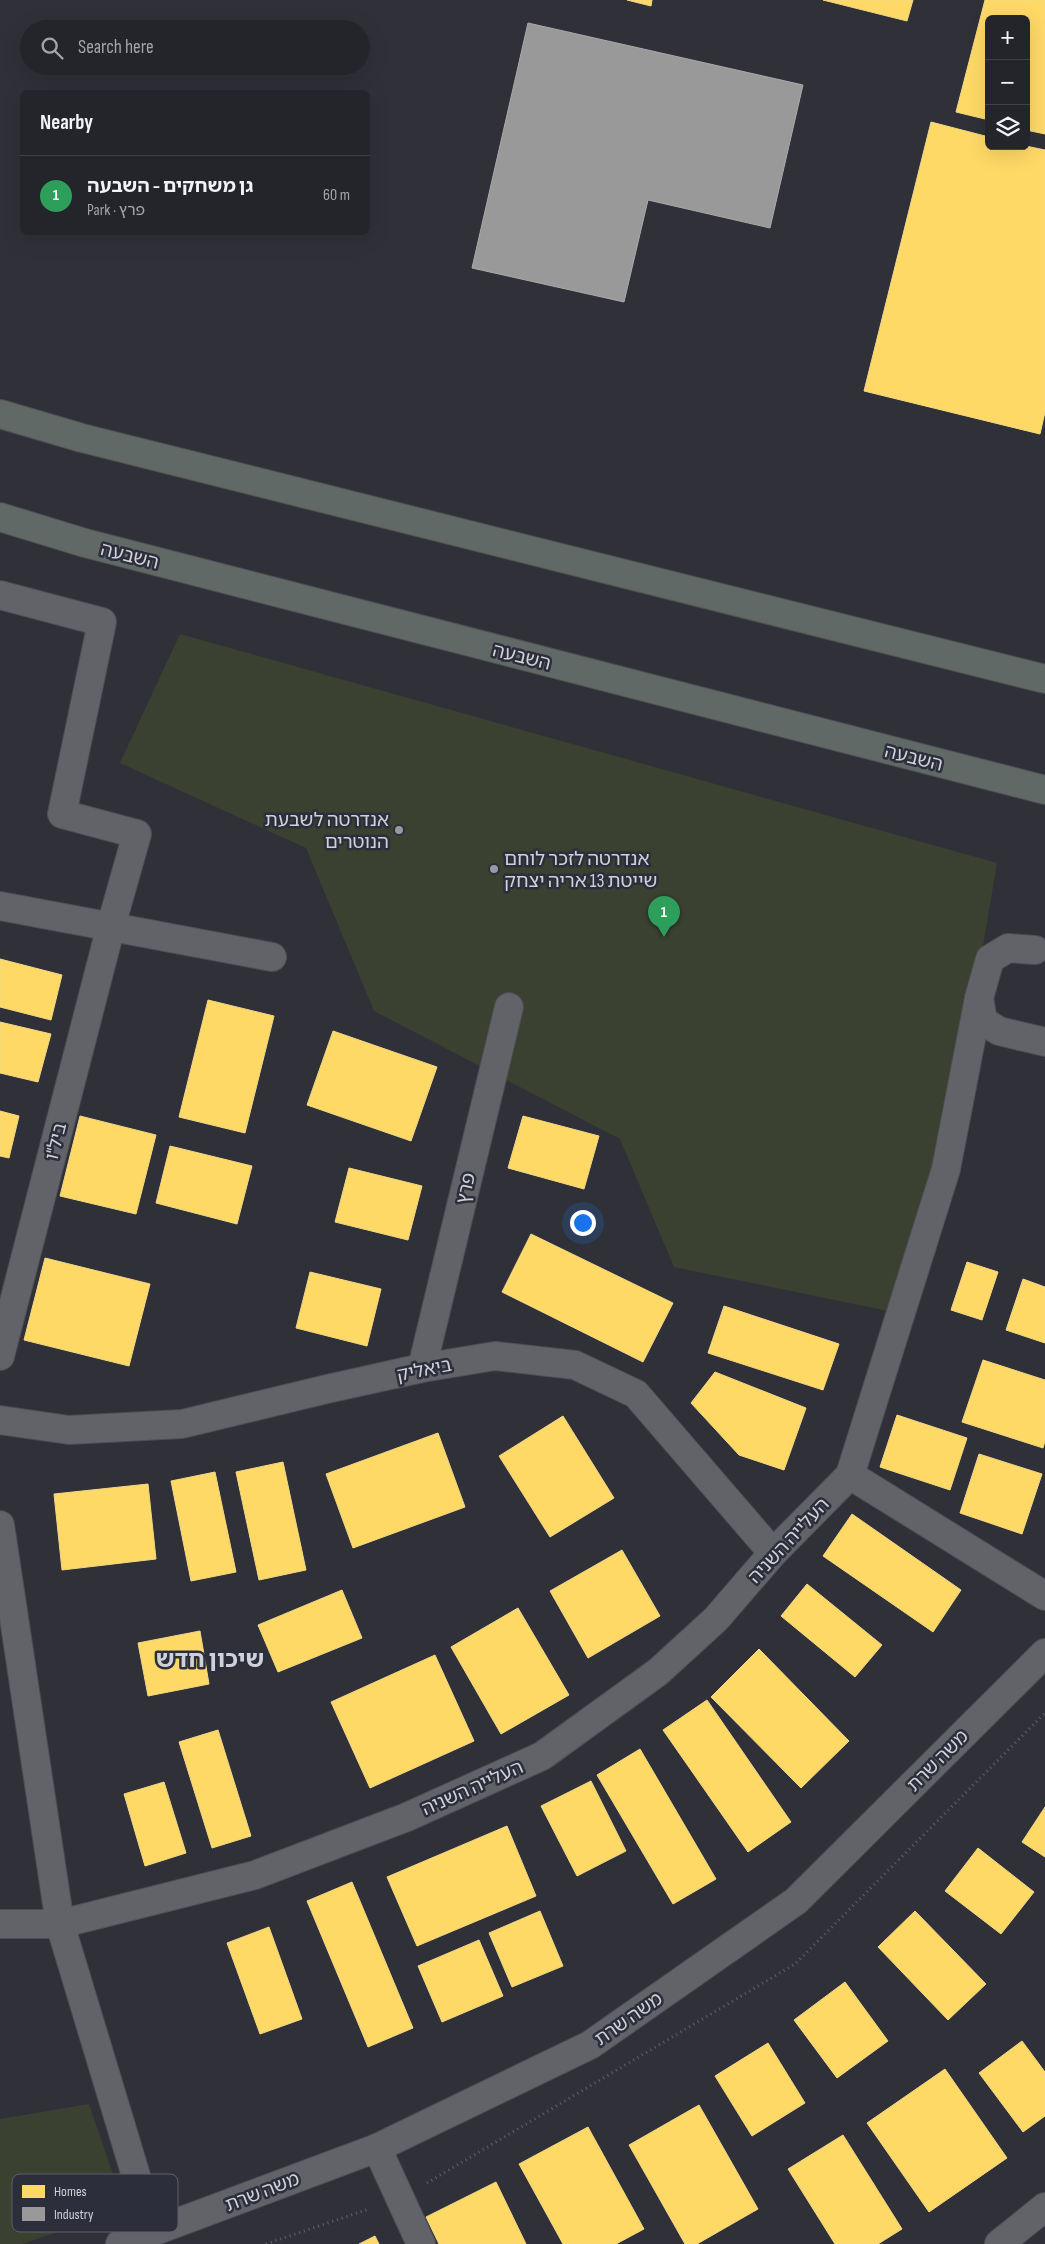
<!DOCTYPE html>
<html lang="en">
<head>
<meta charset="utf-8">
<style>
	:root { --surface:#24252a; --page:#303136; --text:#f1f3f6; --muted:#a3a5a8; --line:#414247; --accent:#1a73e8 }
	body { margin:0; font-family:"Sofia Sans Condensed","Noto Sans Hebrew",sans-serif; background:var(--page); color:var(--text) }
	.controls { position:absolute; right:15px; top:15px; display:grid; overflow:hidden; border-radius:8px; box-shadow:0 5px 20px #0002 }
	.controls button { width:45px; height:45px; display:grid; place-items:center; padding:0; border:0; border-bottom:1px solid var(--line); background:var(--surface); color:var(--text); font:25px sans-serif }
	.you { position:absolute; left:582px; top:1222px; width:18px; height:18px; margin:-12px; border:4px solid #fff; border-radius:50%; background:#1a73e8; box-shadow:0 0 0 8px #1a73e833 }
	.badge { display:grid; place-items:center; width:32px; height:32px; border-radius:50%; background:var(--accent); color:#fff; font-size:16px; font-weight:700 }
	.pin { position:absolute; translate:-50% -41px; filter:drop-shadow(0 1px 2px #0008) }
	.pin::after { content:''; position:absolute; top:26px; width:18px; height:15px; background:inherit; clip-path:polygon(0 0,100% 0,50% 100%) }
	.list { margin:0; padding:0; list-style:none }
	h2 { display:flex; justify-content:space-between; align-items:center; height:65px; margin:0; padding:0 20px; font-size:21px }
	h2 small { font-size:16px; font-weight:400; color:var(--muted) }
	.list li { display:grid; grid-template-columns:32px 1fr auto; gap:15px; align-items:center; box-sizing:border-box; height:80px; padding:0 20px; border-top:1px solid var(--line) }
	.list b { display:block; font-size:19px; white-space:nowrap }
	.list p { margin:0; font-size:16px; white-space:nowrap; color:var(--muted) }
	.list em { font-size:16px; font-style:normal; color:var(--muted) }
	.icon { flex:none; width:28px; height:28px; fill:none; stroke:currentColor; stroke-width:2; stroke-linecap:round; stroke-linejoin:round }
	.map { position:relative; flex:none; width:1045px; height:2244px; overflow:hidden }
	.search { position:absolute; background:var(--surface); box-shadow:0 5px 20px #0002; left:20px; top:20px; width:350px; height:55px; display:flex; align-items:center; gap:12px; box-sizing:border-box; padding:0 18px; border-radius:28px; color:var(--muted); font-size:19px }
	.panel { position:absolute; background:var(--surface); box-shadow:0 5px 20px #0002; left:20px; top:90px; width:350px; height:145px; border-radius:8px }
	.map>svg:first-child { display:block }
	.green { fill:#3a4131 }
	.homes { fill:#ffd966; stroke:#f1d788 }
	.industry { fill:#999; stroke:#a9aaac }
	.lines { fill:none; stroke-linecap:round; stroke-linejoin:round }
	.minor-casing { stroke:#4c4e53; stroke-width:30 }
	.highway-casing { stroke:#4c4e53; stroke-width:30 }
	.path { stroke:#616267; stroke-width:3; stroke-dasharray:1 4; stroke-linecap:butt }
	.minor { stroke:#626368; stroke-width:28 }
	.highway { stroke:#616966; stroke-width:28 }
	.poi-dot { fill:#9799a1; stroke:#2c2e3b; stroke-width:2 }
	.labels { text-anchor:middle; stroke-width:5; stroke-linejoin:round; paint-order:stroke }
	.street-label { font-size:19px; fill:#cfd1d9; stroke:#2c2e3b }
	.poi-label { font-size:19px; fill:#cfd1d9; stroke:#2c2e3b; text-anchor:end }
	.district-label { font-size:24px; font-weight:bold; fill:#cfd1d9; stroke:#2c2e3b }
	.key { fill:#2c2e3b; stroke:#5d5f6a; stroke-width:1 }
	.key-label { font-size:14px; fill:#cfd1d9 }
</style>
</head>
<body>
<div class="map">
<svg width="1045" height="2244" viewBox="0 0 1045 2244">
	<rect width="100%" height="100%" fill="#303138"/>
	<!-- green -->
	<g class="green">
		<path d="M180 634 997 863 951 1136 903 1314 674 1267 620 1139 374 1011 306 848 120 763Z"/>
		<path d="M89 2104 125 2209 22 2244H0V2119Z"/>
	</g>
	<!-- homes -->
	<g class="homes">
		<path d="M627 0H652L651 6Z"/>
		<path d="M823 0H913L907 21Z"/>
		<path d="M985 0H1045V134L1026 130V19H989V120L956 112Z"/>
		<path d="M931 122 989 137V146H1026L1045 150V412L1040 434 864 391Z"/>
		<path d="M0 959 62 975 51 1020 0 1007Z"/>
		<path d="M208 1000 274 1016 245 1133 179 1117Z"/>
		<path d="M0 1022 51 1034 38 1082 0 1073Z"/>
		<path d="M333 1031 437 1067 411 1141 307 1105Z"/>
		<path d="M0 1111 19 1116 9 1158 0 1156Z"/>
		<path d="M80 1116 156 1135 136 1214 60 1196Z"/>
		<path d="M523 1116 599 1136 584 1189 508 1168Z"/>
		<path d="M170 1146 252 1166 237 1224 156 1203Z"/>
		<path d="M349 1168 422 1186 408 1240 335 1222Z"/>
		<path d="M531 1234 673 1303 643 1362 502 1292Z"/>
		<path d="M45 1258 150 1284 129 1366 24 1340Z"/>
		<path d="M967 1262 998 1272 982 1320 951 1310Z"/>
		<path d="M310 1272 381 1289 367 1346 296 1328Z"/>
		<path d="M1023 1279 1045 1287V1343L1006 1330Z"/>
		<path d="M724 1306 839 1344 823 1390 708 1353Z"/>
		<path d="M983 1360 1045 1380V1441L1043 1448 962 1422Z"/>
		<path d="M715 1372 806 1408 784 1470 739 1455 691 1403Z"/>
		<path d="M897 1415 967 1438 950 1490 880 1467Z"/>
		<path d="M563 1416 614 1498 550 1537 499 1456Z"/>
		<path d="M438 1433 465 1507 353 1548 326 1474Z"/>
		<path d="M979 1454 1042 1474 1022 1534 960 1513Z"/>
		<path d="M283 1462 306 1570 259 1580 236 1472Z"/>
		<path d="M215 1472 236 1572 191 1581 171 1481Z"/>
		<path d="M148 1484 156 1559 62 1570 54 1494Z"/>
		<path d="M852 1514 961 1590 933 1632 823 1556Z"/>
		<path d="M622 1550 660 1616 588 1658 550 1591Z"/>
		<path d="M807 1584 882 1645 855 1677 781 1616Z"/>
		<path d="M342 1590 362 1638 278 1672 258 1625Z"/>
		<path d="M518 1608 569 1695 501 1734 451 1647Z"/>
		<path d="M200 1631 209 1684 148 1696 138 1643Z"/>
		<path d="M759 1649 849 1741 801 1788 711 1697Z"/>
		<path d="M435 1655 474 1741 370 1788 331 1702Z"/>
		<path d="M707 1700 791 1822 748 1852 663 1730Z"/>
		<path d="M218 1730 251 1836 212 1848 179 1742Z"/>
		<path d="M640 1749 716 1879 673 1904 597 1775Z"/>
		<path d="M591 1781 626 1851 577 1876 541 1806Z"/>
		<path d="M164 1782 186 1853 145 1866 124 1794Z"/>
		<path d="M1045 1807V1857L1022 1842Z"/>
		<path d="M507 1826 536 1896 417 1946 387 1877Z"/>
		<path d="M978 1848 1034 1892 1001 1934 945 1891Z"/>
		<path d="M352 1882 413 2028 368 2047 307 1901Z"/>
		<path d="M540 1911 563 1966 512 1987 489 1933Z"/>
		<path d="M915 1911 986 1984 948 2020 878 1947Z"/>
		<path d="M269 1927 302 2019 260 2034 227 1943Z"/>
		<path d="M479 1940 503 1996 442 2022 418 1966Z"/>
		<path d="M845 1982 888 2041 837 2078 794 2020Z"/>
		<path d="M1022 2041 1045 2072V2116L1023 2132 979 2073Z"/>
		<path d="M768 2043 805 2103 752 2136 715 2076Z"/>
		<path d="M945 2069 1007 2158 929 2212 867 2123Z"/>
		<path d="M699 2105 758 2209 697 2244H685L629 2145Z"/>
		<path d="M588 2127 644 2229 616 2244H563L519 2164Z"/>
		<path d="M843 2135 902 2229 878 2244H835L788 2169Z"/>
		<path d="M496 2182 526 2244H439L426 2217Z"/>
		<path d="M375 2236 379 2244H359Z"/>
	</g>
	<!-- industry -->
	<path class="industry" d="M528 23 803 85 770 228 648 200 624 302 472 268Z"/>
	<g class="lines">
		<defs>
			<g id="minor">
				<path d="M0 595 102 622 62 814 137 834 111 926 0 1356"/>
				<path d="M0 906 272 957"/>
				<path d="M1035 950 1008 948 990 959 979 998 983 1021 999 1031 1045 1042"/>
				<path d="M422 1368 509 1007"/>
				<path d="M0 1420 69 1430 182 1424 327 1389 422 1368 495 1356 575 1365 636 1394 773 1553"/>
				<path d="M850 1475 1045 1596"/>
				<path d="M0 1525 60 1924 153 2232"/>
				<path d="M0 1924H60L255 1875 407 1817 542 1756 658 1672 716 1619 773 1553 850 1475 946 1169 979 998"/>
				<path d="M377 2148 421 2244"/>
				<path d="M120 2244 377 2148 590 2045 796 1901 1045 1653"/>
				<path d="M999 2244 1045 2207"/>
			</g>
			<g id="highway">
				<path d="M0 414 82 438 1045 679"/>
				<path d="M0 517 85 543 1045 790"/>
			</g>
		</defs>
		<!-- minor casing -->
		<use href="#minor" class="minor-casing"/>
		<!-- highway casing -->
		<use href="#highway" class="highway-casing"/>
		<!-- path -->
		<g class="path">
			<path d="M427 2183 795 1964 1045 1713"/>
			<path d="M266 2244 369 2209"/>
		</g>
		<!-- minor -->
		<use href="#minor" class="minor"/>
		<!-- highway -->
		<use href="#highway" class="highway"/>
	</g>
	<!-- markers -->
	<g class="poi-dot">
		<circle cx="399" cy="830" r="5"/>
		<circle cx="494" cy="869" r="5"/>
	</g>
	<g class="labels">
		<!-- street labels -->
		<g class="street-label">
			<text transform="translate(130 555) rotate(14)" y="7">השבעה</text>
			<text transform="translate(522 656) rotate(14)" y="7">השבעה</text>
			<text transform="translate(914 757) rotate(14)" y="7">השבעה</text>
			<text transform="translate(55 1141) rotate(-76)" y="7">ביל"ו</text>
			<text transform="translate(465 1188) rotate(-77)" y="7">פרץ</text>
			<text transform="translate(424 1369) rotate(-11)" y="7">ביאליק</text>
			<text transform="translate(788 1540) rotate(-47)" y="7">העלייה השניה</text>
			<text transform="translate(937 1760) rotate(-45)" y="7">משה שרת</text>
			<text transform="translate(472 1787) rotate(-24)" y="7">העלייה השניה</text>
			<text transform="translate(628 2018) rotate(-35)" y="7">משה שרת</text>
			<text transform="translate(262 2191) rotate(-21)" y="7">משה שרת</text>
		</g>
		<!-- poi labels -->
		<g class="poi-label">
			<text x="389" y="826">אנדרטה לשבעת<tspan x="389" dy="22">הנוטרים</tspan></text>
			<text x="504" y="865" text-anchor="start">אנדרטה לזכר לוחם<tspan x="504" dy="22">שייטת 13 אריה יצחק</tspan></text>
		</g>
		<!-- district labels -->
		<g class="district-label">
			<text x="210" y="1667">שיכון חדש</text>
		</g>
	</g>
	<!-- legend -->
	<rect x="12" y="2174" width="166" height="58" rx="8" class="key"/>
	<rect x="22" y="2185" width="23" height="13" fill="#ffd966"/>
	<rect x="22" y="2207" width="23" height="14" fill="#999"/>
	<g class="key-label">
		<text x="54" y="2196">Homes</text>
		<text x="54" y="2219">Industry</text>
	</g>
</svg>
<div class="controls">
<button>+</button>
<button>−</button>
<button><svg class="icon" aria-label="layers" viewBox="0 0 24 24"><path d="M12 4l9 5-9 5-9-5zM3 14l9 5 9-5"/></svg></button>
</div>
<div class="you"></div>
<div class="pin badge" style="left:664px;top:937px;background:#2e9e5b">1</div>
<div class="search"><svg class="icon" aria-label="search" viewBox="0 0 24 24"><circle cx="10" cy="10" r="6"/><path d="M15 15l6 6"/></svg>Search here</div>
<section class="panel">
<h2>Nearby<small></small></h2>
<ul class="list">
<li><span class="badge" style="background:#2e9e5b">1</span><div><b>גן משחקים - השבעה</b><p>Park · פרץ</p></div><em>60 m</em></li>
</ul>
</section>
</div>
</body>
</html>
